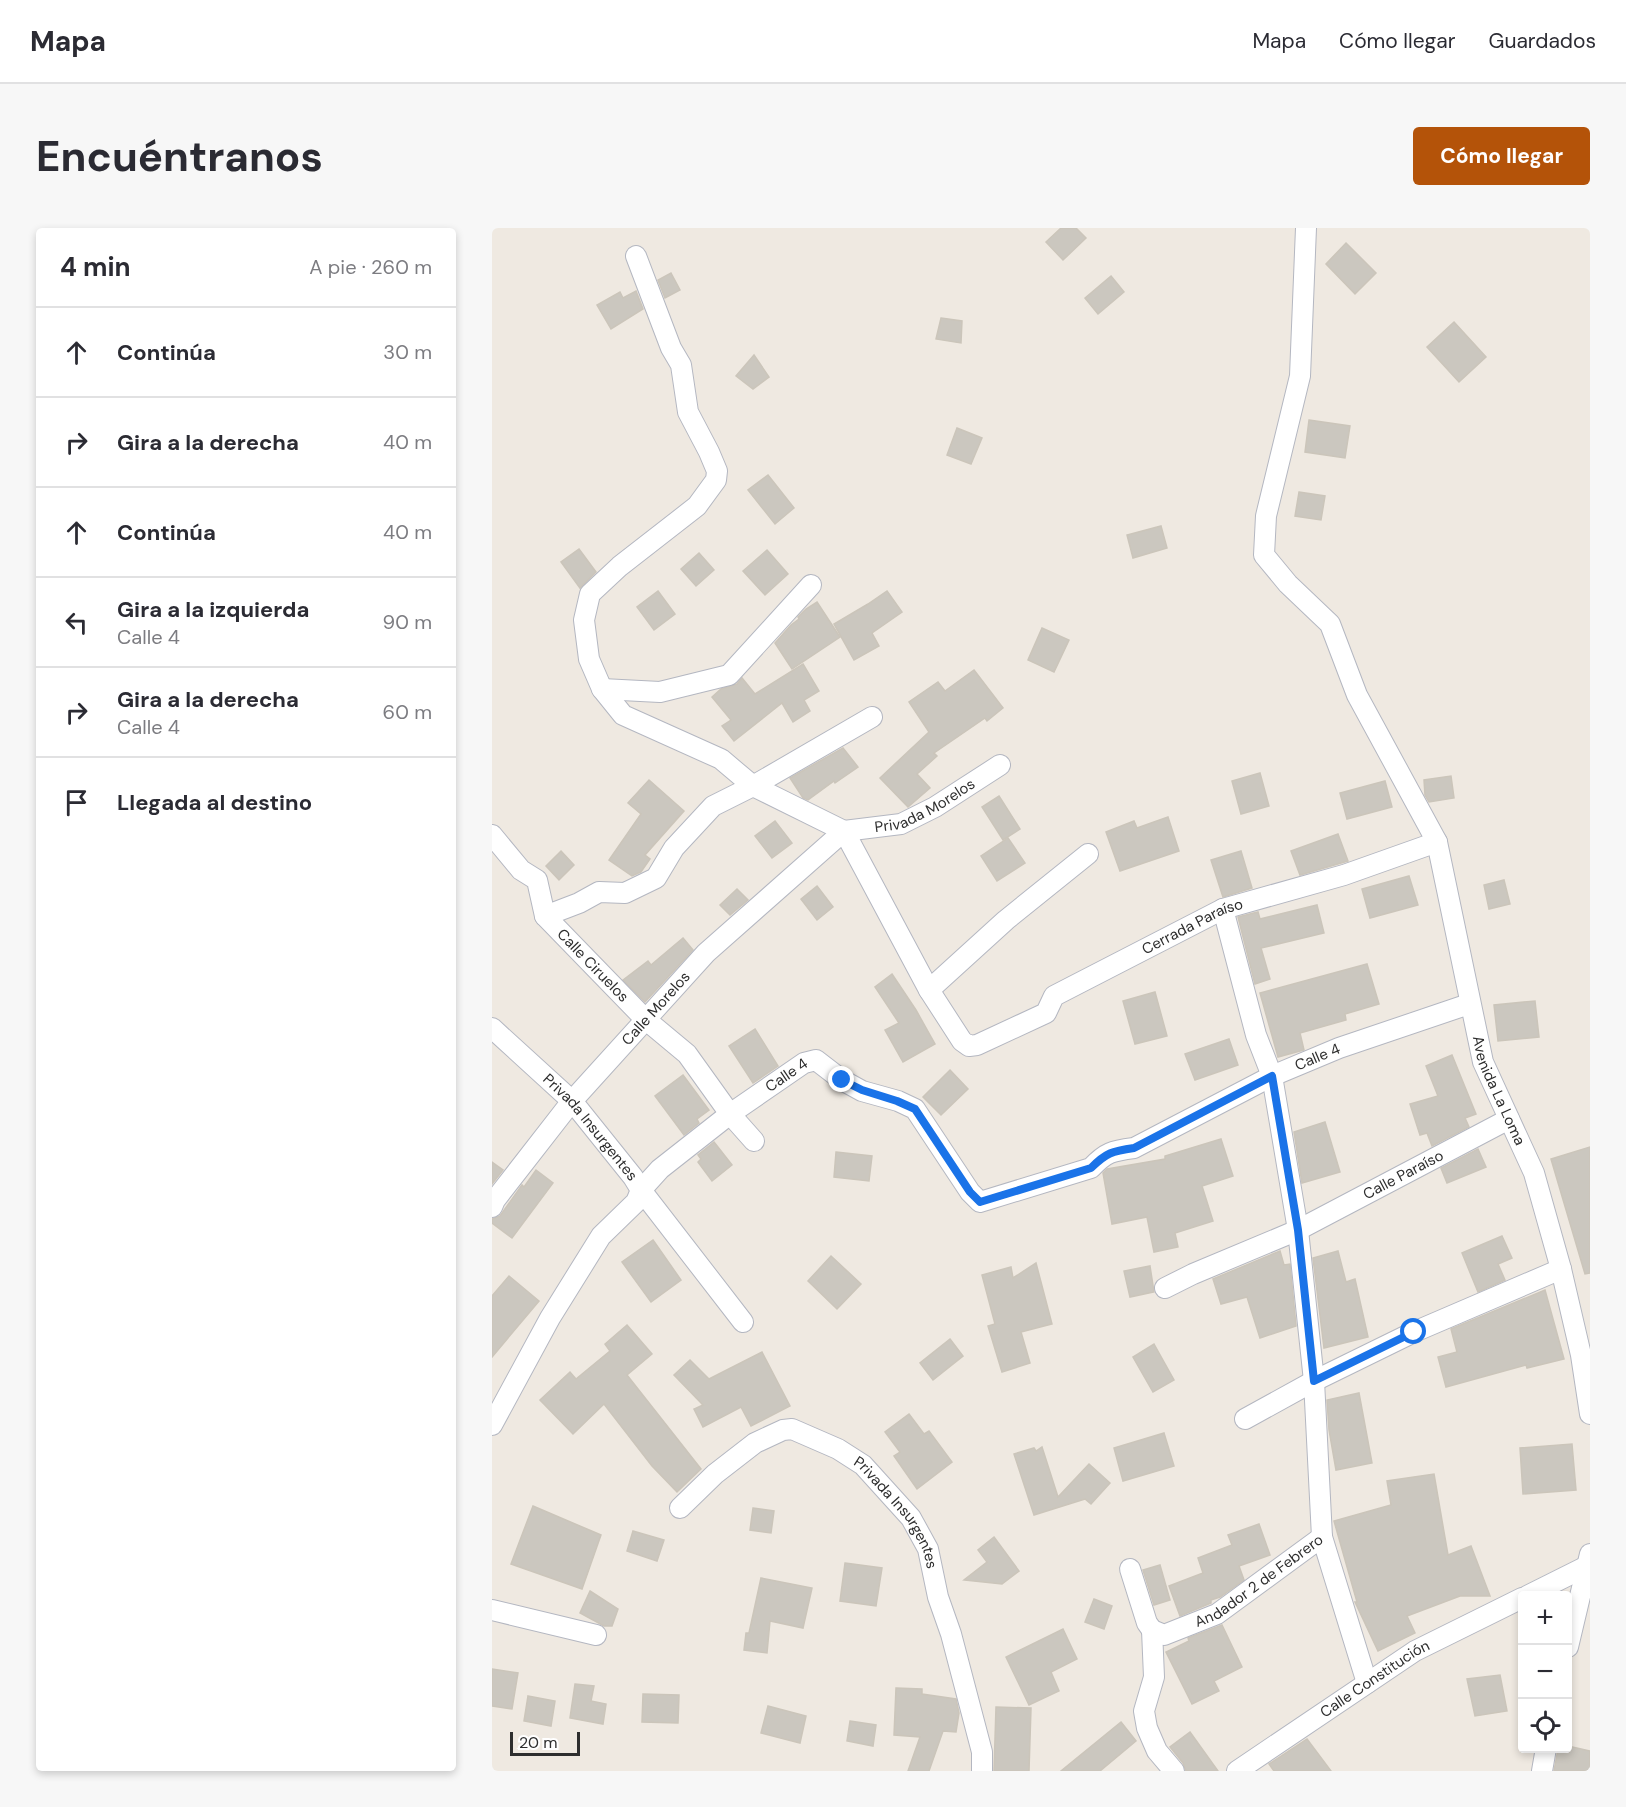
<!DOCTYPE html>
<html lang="es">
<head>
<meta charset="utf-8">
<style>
	:root { --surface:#fff; --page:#f7f7f7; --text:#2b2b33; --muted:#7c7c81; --line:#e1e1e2; --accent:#b45309 }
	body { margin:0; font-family:"DM Sans",sans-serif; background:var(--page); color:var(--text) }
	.controls { position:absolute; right:18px; bottom:18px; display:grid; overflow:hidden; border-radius:6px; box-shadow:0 3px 9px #0003 }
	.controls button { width:54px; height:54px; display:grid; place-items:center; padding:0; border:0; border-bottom:2px solid var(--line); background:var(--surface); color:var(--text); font:30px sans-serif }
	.scale { position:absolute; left:18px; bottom:15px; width:70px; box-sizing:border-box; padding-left:6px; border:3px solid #2e2e2e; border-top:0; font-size:16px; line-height:21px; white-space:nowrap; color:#2e2e2e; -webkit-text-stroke:4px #fff; paint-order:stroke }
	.stop { position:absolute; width:18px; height:18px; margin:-14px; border:4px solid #1a73e8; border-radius:50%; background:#fff }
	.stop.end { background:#1a73e8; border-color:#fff; box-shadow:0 2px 6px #0008 }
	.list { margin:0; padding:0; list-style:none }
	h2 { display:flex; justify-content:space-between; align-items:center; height:78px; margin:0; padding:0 24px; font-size:26px }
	h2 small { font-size:20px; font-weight:400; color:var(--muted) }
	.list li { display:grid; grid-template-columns:39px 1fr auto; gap:18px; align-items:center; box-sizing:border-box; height:90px; padding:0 24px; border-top:2px solid var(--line) }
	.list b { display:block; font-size:22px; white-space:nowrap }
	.list p { margin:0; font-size:20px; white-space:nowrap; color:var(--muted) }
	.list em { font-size:20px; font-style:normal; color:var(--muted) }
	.icon { flex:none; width:33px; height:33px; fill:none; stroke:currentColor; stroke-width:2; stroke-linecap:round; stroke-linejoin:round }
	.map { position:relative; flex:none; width:1098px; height:1543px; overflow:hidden; border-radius:6px }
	header { display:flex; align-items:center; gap:36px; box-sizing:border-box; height:84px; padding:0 30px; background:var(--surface); border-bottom:2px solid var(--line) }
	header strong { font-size:28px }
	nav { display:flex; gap:33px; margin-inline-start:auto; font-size:21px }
	.intro { display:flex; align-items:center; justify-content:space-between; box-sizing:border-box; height:144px; padding:0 36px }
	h1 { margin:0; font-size:42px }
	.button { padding:15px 27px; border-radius:6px; background:var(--accent); color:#fff; font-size:21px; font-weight:700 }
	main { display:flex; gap:36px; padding:0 36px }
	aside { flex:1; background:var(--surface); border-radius:6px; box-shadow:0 3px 9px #0003 }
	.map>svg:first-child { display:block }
	.building { fill:#cbc7bf; stroke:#cbc5ba; stroke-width:1.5 }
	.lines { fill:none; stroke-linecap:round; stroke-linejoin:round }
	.minor-casing { stroke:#b4b7c1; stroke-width:22 }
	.minor { stroke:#fff; stroke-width:20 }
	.route { stroke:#1a73e8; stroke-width:8 }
	.labels { text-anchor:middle; stroke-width:4.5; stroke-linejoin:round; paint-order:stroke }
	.street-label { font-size:15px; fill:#2e2e2e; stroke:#fff }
</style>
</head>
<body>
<header>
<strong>Mapa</strong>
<nav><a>Mapa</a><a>Cómo llegar</a><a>Guardados</a></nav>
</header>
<div class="intro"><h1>Encuéntranos</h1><a class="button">Cómo llegar</a></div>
<main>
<aside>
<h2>4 min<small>A pie · 260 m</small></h2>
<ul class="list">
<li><svg class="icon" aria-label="ahead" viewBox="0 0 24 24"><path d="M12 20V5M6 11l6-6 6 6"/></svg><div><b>Continúa</b></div><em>30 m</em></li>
<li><svg class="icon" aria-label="right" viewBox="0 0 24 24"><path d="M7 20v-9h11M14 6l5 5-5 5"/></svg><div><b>Gira a la derecha</b></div><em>40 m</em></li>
<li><svg class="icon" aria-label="ahead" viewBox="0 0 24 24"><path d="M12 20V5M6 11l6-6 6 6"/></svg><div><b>Continúa</b></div><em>40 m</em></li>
<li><svg class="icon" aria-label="left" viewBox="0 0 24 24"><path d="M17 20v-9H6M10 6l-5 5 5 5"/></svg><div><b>Gira a la izquierda</b><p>Calle 4</p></div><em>90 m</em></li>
<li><svg class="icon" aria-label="right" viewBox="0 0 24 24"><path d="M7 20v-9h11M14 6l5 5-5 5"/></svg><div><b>Gira a la derecha</b><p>Calle 4</p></div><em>60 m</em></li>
<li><svg class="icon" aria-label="arrive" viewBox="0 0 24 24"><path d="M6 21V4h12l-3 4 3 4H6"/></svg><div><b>Llegada al destino</b></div></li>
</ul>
</aside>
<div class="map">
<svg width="1098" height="1543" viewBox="0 0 1098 1543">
	<rect width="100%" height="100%" fill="#efe9e1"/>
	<!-- building -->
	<g class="building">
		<path d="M569 0H584L594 10 571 32 554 14Z"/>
		<path d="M854 15 884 45 863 66 834 36Z"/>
		<path d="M179 45 188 62 173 70 166 52Z"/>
		<path d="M619 48 632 64 606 86 593 70Z"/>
		<path d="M144 63 151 81 119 101 105 77 128 64 131 70Z"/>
		<path d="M449 90 470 93 469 115 444 111Z"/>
		<path d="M962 94 994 129 967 154 935 119Z"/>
		<path d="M262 127 277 149 261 161 244 148Z"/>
		<path d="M817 192 858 198 853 230 813 224Z"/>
		<path d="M465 200 490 210 479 236 455 227Z"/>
		<path d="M276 247 302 280 283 296 256 262Z"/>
		<path d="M807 264 833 268 829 292 803 288Z"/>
		<path d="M669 298 675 320 641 330 635 307Z"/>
		<path d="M87 321 104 344 88 360 69 334Z"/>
		<path d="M275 322 296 346 273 367 251 343Z"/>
		<path d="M207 325 222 342 204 358 189 341Z"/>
		<path d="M166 363 183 386 162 402 145 379Z"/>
		<path d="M395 363 410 384 380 405 387 418 362 432 342 396 376 376Z"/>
		<path d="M325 374 348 409 300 441 283 415 299 397 307 391 306 389 314 381Z"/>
		<path d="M550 400 577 412 562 444 536 432Z"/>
		<path d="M311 436 327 463 312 472 318 483 301 494 290 475 242 513 230 498 239 492 220 469 229 461 245 456 250 450 263 466Z"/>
		<path d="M482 442 511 480 495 493 493 490 442 525 445 528 425 546 438 560 416 579 388 550 437 504 417 474 446 454 453 463Z"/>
		<path d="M351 520 366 539 343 555 342 553 316 572 311 570 298 550Z"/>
		<path d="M768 545 777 578 749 586 740 553Z"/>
		<path d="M959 548 962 570 937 574 933 567 932 552Z"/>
		<path d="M157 552 192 583 153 627 158 631 149 644 140 648 117 632 149 586 136 575Z"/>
		<path d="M893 553 900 579 855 591 848 565Z"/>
		<path d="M507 568 528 601 511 612 490 579Z"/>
		<path d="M676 589 687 623 628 643 614 604 642 593 645 600Z"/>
		<path d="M283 593 300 615 280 630 263 608Z"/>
		<path d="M846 606 856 633 808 647 799 623Z"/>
		<path d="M516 610 533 635 505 653 489 628Z"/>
		<path d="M69 623 82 637 67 652 54 638Z"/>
		<path d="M749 623 760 660 731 669 719 632Z"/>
		<path d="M917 648 926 677 878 690 870 661Z"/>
		<path d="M1012 652 1018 676 997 681 992 657Z"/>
		<path d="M325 658 341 679 325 692 309 671Z"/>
		<path d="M245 661 256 672 238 687 228 677Z"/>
		<path d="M825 677 832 705 769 720 778 751 763 756 746 689 766 684 768 691Z"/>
		<path d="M191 710 201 722 153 774 131 752 156 733 159 737Z"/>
		<path d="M875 736 887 776 853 786 854 792 808 805 812 822 786 829 768 765Z"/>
		<path d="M400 746 424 782 443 816 411 834 393 802 407 795 383 759Z"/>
		<path d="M663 764 675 808 643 816 631 773Z"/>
		<path d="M1043 773 1047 809 1006 813 1002 777Z"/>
		<path d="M263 801 286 838 261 855 237 818Z"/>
		<path d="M737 811 746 837 703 852 693 826Z"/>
		<path d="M960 827 984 886 973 890 977 899 940 918 935 905 928 907 918 876 946 868 934 838Z"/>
		<path d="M458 842 476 861 449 887 431 869Z"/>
		<path d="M191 847 217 882 205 891 207 895 192 907 163 868Z"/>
		<path d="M833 894 848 944 810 955 802 904Z"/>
		<path d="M729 911 741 948 710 958 721 993 683 1005 686 1019 662 1024 655 989 620 996 611 945 615 941 673 931V928Z"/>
		<path d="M222 914 240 937 220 953 206 934 209 931 206 927Z"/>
		<path d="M1098 919V1045L1093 1046 1059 931Z"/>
		<path d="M986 921 994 939 955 955 949 940Z"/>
		<path d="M344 924 380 928 377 953 342 949Z"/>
		<path d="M0 934 11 942 0 956Z"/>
		<path d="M44 942 61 955 20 1010 0 995V991L8 988 30 957 32 959Z"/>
		<path d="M1010 1008 1020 1030 1006 1036 1013 1052 986 1064 970 1025Z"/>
		<path d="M161 1012 189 1052 159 1074 130 1034Z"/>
		<path d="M788 1023 792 1037 798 1036 804 1098 768 1110 755 1069 729 1076 721 1051Z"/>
		<path d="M846 1023 854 1054 863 1051 876 1109 832 1120 821 1030Z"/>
		<path d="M339 1028 369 1056 345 1081 316 1053Z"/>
		<path d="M544 1035 560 1096 529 1104 538 1135 510 1144 496 1098 503 1096 490 1047 519 1039 521 1050Z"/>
		<path d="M658 1038 662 1064 638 1069 632 1043Z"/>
		<path d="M17 1048 47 1073 0 1129V1068Z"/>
		<path d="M1053 1062 1072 1131 1035 1140 1034 1137 954 1159 946 1129 965 1124 959 1101Z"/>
		<path d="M135 1097 160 1126 135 1147 209 1241 185 1264 160 1238 112 1176 81 1206 48 1172 78 1144 84 1151 118 1123 113 1116Z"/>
		<path d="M458 1111 471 1128 441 1152 428 1135Z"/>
		<path d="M662 1116 682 1152 661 1164 641 1129Z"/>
		<path d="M270 1124 298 1178 259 1198 249 1179 211 1199 202 1181 211 1177 182 1147 198 1132 217 1151Z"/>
		<path d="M867 1165 880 1235 844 1242 837 1202 835 1172Z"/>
		<path d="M417 1186 432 1206 437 1203 460 1234 425 1261 402 1228 408 1224 393 1204Z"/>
		<path d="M672 1205 682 1238 631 1253 622 1220Z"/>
		<path d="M1080 1216 1084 1262 1031 1266 1028 1220Z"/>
		<path d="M550 1219 566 1269 597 1236 618 1255 599 1276 593 1271 542 1287 522 1226 542 1220 544 1223Z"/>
		<path d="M942 1246 956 1327 979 1318 998 1368H968L915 1388 923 1405 886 1423 863 1374H865L842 1293 899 1277 895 1253Z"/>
		<path d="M41 1278 109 1307 90 1361 19 1336Z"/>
		<path d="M261 1280 282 1283 279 1305 258 1302Z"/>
		<path d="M767 1296 778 1327 747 1338 752 1352 728 1369 719 1372V1375L688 1388 677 1358 711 1345 706 1330 740 1317 736 1307Z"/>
		<path d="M141 1303 172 1312 165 1333 135 1323Z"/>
		<path d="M502 1309 527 1343 510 1356 472 1352 495 1334 486 1322Z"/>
		<path d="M353 1335 390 1340 384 1378 348 1373Z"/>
		<path d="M668 1337 678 1372 662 1377 651 1342Z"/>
		<path d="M269 1350 320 1360 311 1400 278 1393 275 1425 252 1422 254 1405H257Z"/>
		<path d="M98 1363 126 1381 120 1398H112L88 1385Z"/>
		<path d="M602 1371 620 1378 612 1401 593 1394Z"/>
		<path d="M730 1397 750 1439 722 1453 727 1463 700 1476 674 1424 697 1413 696 1410Z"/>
		<path d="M571 1401 585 1431 559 1444 567 1463 537 1477 514 1429Z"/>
		<path d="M0 1441 26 1445 20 1481 0 1478Z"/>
		<path d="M1008 1447 1015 1483 983 1488 975 1451Z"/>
		<path d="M83 1456 102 1458 99 1473 114 1476 111 1496 78 1490Z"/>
		<path d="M404 1460 430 1461V1466L464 1471 467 1485 464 1504 451 1503 437 1543H416L428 1509 402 1507Z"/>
		<path d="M151 1466 187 1467 186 1495 150 1494Z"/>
		<path d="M36 1468 63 1473 59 1498 32 1493Z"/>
		<path d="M276 1478 314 1488 308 1515 269 1505Z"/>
		<path d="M504 1479 539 1480 537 1543H502Z"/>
		<path d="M358 1493 384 1497 381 1518 355 1513Z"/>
		<path d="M629 1494 644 1513 608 1543H569Z"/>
		<path d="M698 1504 726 1543H694L691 1535 678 1519Z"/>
		<path d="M815 1511 839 1543H782L777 1536Z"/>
		<path d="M1076 1518 1098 1523V1543H1062L1066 1521H1076Z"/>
	</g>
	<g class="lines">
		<defs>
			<g id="minor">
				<path id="s1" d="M814 0 808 148 774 288 772 327 796 356 838 396 865 467 945 614 991 834 1042 945 1069 1041 1089 1127 1098 1186"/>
				<path id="s2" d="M144 28 179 120 189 137 196 184 217 224 225 243 224 252 205 278 128 338 98 366 92 392 97 431 110 461 131 487 229 531 261 558 352 603 437 762 470 813 477 818 485 817 554 785 562 768 731 681 852 647 945 614"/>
				<path d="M110 461 168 464 237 447 319 357"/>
				<path id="s3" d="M0 607 29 642 45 652 53 688 153 791 195 826 238 886 262 913"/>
				<path d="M731 681 764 807 780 848 806 1002 822 1153 830 1309"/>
				<path d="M53 688 87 675 107 664 133 665 164 650 182 620 221 578 261 558 380 489"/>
				<path d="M437 762 514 692 596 626"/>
				<path id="s4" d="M0 800 80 873 141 949 149 962 251 1094"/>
				<path id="s5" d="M0 979 3 972 80 873 214 725 352 603 409 596 443 579 508 537"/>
				<path id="s6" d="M673 1060 701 1046 806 1002 1017 891"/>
				<path d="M753 1191 822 1153 922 1104 1069 1041"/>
				<path id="s7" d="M0 1197 58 1090 109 1008 144 974 149 962 168 941 238 886 312 835 324 832 350 852 370 863 406 873 423 881 478 964 488 974 599 940C614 924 620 923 642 920L780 848 847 820 977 776"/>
				<path id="s8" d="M188 1280 223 1246 263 1215 291 1202 300 1201 346 1221 371 1237 419 1290 436 1321 446 1369 459 1406 490 1524V1543"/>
				<path d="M638 1341 655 1395 660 1402"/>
				<path d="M1035 1368 1097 1337"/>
				<path d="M0 1382 104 1407"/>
				<path id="s9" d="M660 1402 672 1407 725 1386 830 1309 875 1455"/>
				<path d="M660 1402 662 1449 652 1483 655 1500 665 1523 682 1543"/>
				<path d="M1076 1419 1098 1326"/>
				<path id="s10" d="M745 1543 923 1423 1030 1370"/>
				<path d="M1050 1543 1054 1520"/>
			</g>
		</defs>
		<!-- minor casing -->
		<use href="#minor" class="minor-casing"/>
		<!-- minor -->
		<use href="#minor" class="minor"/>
	</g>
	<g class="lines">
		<!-- route -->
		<path class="route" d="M350 852 370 862 405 873 423 881 478 964 488 974 599 940C614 925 620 923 642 920L780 848 806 1002 822 1153 922 1104"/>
	</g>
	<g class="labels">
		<!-- street labels -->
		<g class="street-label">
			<text dy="5" stroke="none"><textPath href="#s5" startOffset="603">Privada Morelos</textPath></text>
			<text dy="5" stroke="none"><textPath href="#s2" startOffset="1302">Cerrada Paraíso</textPath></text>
			<text dy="5" stroke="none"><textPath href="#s3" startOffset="170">Calle Ciruelos</textPath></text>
			<text dy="5" stroke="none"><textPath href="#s5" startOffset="258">Calle Morelos</textPath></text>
			<text dy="5" stroke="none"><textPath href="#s7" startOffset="1095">Calle 4</textPath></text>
			<text dy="5" stroke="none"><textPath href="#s7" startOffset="466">Calle 4</textPath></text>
			<text dy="5" stroke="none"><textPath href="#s1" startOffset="927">Avenida La Loma</textPath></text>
			<text dy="5" stroke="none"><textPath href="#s4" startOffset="140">Privada Insurgentes</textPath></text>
			<text dy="5" stroke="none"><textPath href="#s6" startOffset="264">Calle Paraíso</textPath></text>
			<text dy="5" stroke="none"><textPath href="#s8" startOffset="278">Privada Insurgentes</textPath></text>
			<text dy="5" stroke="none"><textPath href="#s9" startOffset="123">Andador 2 de Febrero</textPath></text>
			<text dy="5" stroke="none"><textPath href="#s10" startOffset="166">Calle Constitución</textPath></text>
		</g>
	</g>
</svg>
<div class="controls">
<button>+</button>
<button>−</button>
<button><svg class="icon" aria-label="locate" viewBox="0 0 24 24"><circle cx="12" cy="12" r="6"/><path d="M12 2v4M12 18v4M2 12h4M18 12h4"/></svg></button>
</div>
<div class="scale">20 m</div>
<div class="stop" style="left:922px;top:1104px"></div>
<div class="stop end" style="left:350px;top:852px"></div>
</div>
</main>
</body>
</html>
